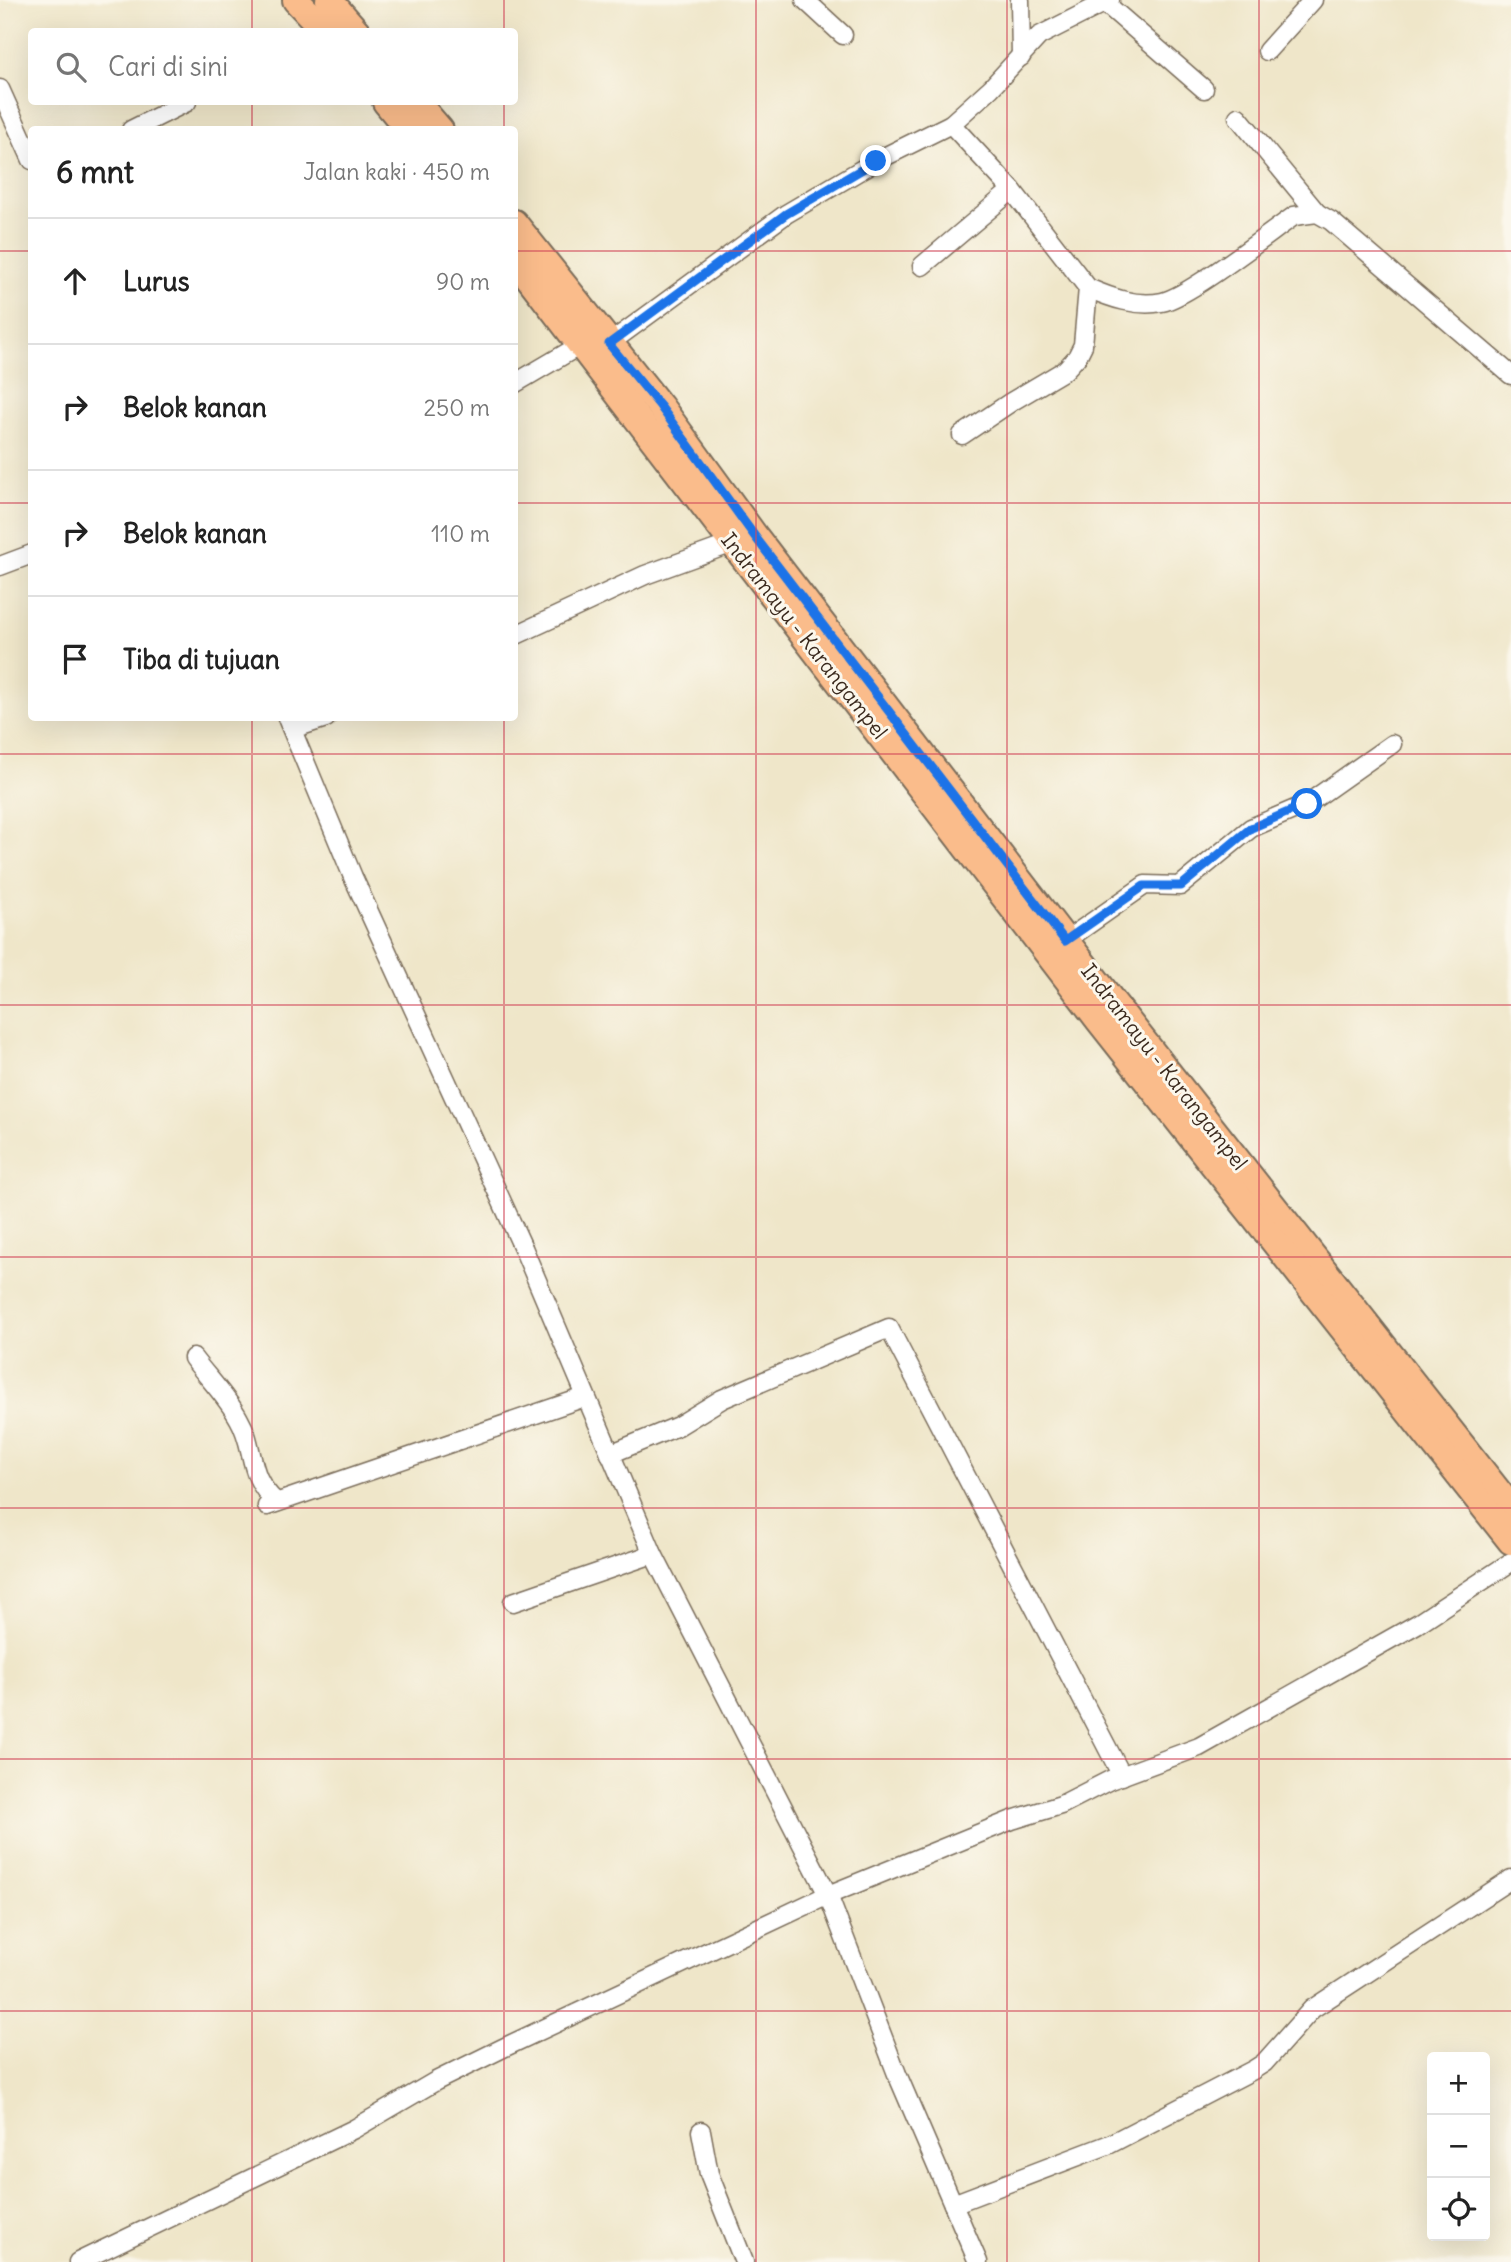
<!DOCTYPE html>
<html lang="id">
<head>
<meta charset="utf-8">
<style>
	:root { --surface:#fff; --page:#f2f2f2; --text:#222; --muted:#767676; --line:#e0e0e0 }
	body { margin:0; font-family:Delius,sans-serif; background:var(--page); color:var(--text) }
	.controls { position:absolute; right:21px; bottom:21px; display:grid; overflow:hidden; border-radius:7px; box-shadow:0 7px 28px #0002 }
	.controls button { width:63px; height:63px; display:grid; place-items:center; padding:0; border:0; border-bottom:2px solid var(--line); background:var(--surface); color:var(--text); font:35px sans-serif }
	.stop { position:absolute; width:21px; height:21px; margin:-16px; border:5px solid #1a73e8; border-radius:50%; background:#fff }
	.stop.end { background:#1a73e8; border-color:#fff; box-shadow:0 2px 7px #0008 }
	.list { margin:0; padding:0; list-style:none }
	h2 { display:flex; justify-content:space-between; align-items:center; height:91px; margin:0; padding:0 28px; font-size:30px }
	h2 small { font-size:23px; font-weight:400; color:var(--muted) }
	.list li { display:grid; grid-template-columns:46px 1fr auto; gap:21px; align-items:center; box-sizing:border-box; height:126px; padding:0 28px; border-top:2px solid var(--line) }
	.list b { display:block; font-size:26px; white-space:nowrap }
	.list em { font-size:23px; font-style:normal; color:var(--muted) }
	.icon { flex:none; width:38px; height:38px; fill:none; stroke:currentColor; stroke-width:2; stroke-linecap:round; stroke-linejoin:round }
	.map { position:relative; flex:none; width:1511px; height:2262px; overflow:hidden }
	.search { position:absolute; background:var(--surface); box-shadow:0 7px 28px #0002; left:28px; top:28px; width:490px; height:77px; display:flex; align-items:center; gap:18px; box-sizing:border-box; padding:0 24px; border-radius:7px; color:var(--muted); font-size:26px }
	.panel { position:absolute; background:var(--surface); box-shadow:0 7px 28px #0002; left:28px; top:126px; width:490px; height:595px; border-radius:7px }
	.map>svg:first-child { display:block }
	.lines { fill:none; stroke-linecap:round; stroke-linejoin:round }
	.minor-casing { stroke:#7a6c5a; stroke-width:21 }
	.primary-casing { stroke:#7a6c5a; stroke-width:30 }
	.minor { stroke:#fff; stroke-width:18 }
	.primary { stroke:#fabc8b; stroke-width:26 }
	.route { stroke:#1a73e8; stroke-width:9 }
	.grid { fill:none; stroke:#d1495b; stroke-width:2; stroke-opacity:0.55 }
	.labels { text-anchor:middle; stroke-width:6; stroke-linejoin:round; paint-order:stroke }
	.street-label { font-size:21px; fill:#3b2a1e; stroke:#fbf7ec }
</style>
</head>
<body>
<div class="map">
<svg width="1511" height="2262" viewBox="0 0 1511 2262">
	<rect width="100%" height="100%" fill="#fbf7ec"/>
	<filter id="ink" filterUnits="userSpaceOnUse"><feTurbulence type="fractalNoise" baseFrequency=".0143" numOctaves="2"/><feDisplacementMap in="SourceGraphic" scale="14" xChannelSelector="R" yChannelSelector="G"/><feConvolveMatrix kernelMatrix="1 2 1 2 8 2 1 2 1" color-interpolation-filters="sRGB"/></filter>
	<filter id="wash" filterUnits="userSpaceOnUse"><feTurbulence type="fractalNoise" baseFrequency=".00686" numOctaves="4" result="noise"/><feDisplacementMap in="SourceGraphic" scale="28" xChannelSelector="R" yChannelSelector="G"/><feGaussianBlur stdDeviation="1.57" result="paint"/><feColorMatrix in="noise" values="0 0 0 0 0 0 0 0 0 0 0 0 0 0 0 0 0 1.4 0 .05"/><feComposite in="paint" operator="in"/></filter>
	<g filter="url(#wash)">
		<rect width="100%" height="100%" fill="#efe6c9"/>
	</g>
	<g filter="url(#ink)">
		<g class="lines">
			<defs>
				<g id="minor">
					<path d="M805 0 843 35"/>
					<path d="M1020 0 1021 57"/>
					<path d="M1105 3 1204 89"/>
					<path d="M1267 51 1313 0"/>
					<path d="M0 89 32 160"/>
					<path d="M1238 117 1317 213"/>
					<path d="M951 124 991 88 1039 36 1110 0"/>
					<path d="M131 130 187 102"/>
					<path d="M922 266 1012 190"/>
					<path d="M603 348 786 214 876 161 951 124 1012 190 1088 288C1111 298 1136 307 1162 302 1188 297 1267 235 1294 216L1317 213 1331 221 1511 375"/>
					<path d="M514 384 582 344"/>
					<path d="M962 435 1011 402 1065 370 1077 357 1083 345 1088 288"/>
					<path d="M0 566 32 554"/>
					<path d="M514 636 645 575 733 543"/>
					<path d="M287 718 353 877 524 1250 653 1554 828 1895 1012 1820 1061 1805 1110 1780 1199 1747 1417 1624 1511 1562"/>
					<path d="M292 729 326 718"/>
					<path d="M1065 941 1145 885 1180 886 1251 828 1307 804 1392 744"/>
					<path d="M193 1358C208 1378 227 1397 239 1419 256 1448 246 1475 276 1502"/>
					<path d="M610 1454 678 1426 722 1399 889 1328 1122 1776"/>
					<path d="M267 1506 585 1397"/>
					<path d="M513 1602 653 1554"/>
					<path d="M701 2131 709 2174 744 2262"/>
					<path d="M953 2204 1110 2144 1253 2070 1264 2063 1312 2009 1511 1879"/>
					<path d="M78 2262 354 2129 436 2081 503 2048 828 1895 897 2074 978 2262"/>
				</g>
				<g id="primary">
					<path d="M296 0 326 32"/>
					<path d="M329 0 357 32"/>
					<path d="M386 102 409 130"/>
					<path d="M416 102 440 130"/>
					<path d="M514 223 660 406 756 538 1114 1004 1511 1508"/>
					<path d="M514 258 1099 1020 1511 1541"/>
				</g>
			</defs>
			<!-- minor casing -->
			<use href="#minor" class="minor-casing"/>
			<!-- primary casing -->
			<use href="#primary" class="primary-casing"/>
			<!-- minor -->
			<use href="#minor" class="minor"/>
			<!-- primary -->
			<use href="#primary" class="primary"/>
		</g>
	</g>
	<g class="lines" filter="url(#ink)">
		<!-- route -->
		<path class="route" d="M876 161 786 214 609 344 660 406 756 538 1065 941 1144 886H1181L1251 828 1307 804"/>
	</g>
	<!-- grid -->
	<path class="grid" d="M252 0V32M504 0V32M756 0V2262M1007 0V2262M1259 0V2262M252 102V130M504 102V130M0 251H32M514 251H1511M0 503H32M514 503H1511M252 718V2262M504 718V2262M0 754H1511M0 1005H1511M0 1257H1511M0 1508H1511M0 1759H1511M0 2011H1511"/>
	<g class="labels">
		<!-- street labels -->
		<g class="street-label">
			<text transform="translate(804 636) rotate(52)" y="7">Indramayu - Karangampel</text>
			<text transform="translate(1164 1067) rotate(52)" y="7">Indramayu - Karangampel</text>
		</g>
	</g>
</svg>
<div class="controls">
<button>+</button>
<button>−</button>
<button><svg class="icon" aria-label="locate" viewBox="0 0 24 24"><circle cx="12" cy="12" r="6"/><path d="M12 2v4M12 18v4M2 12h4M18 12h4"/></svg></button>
</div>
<div class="stop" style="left:1307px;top:804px"></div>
<div class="stop end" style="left:876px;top:161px"></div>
<div class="search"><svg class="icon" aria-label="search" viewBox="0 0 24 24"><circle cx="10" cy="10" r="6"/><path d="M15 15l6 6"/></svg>Cari di sini</div>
<section class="panel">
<h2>6 mnt<small>Jalan kaki · 450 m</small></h2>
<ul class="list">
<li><svg class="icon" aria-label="ahead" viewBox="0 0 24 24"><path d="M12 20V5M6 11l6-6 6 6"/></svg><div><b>Lurus</b></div><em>90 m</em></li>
<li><svg class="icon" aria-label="right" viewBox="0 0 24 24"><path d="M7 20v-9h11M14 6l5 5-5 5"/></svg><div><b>Belok kanan</b></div><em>250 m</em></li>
<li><svg class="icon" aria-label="right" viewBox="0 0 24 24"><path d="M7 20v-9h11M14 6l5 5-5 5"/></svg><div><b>Belok kanan</b></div><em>110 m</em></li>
<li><svg class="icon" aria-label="arrive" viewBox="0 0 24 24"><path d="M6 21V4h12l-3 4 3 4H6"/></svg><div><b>Tiba di tujuan</b></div></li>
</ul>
</section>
</div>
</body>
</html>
